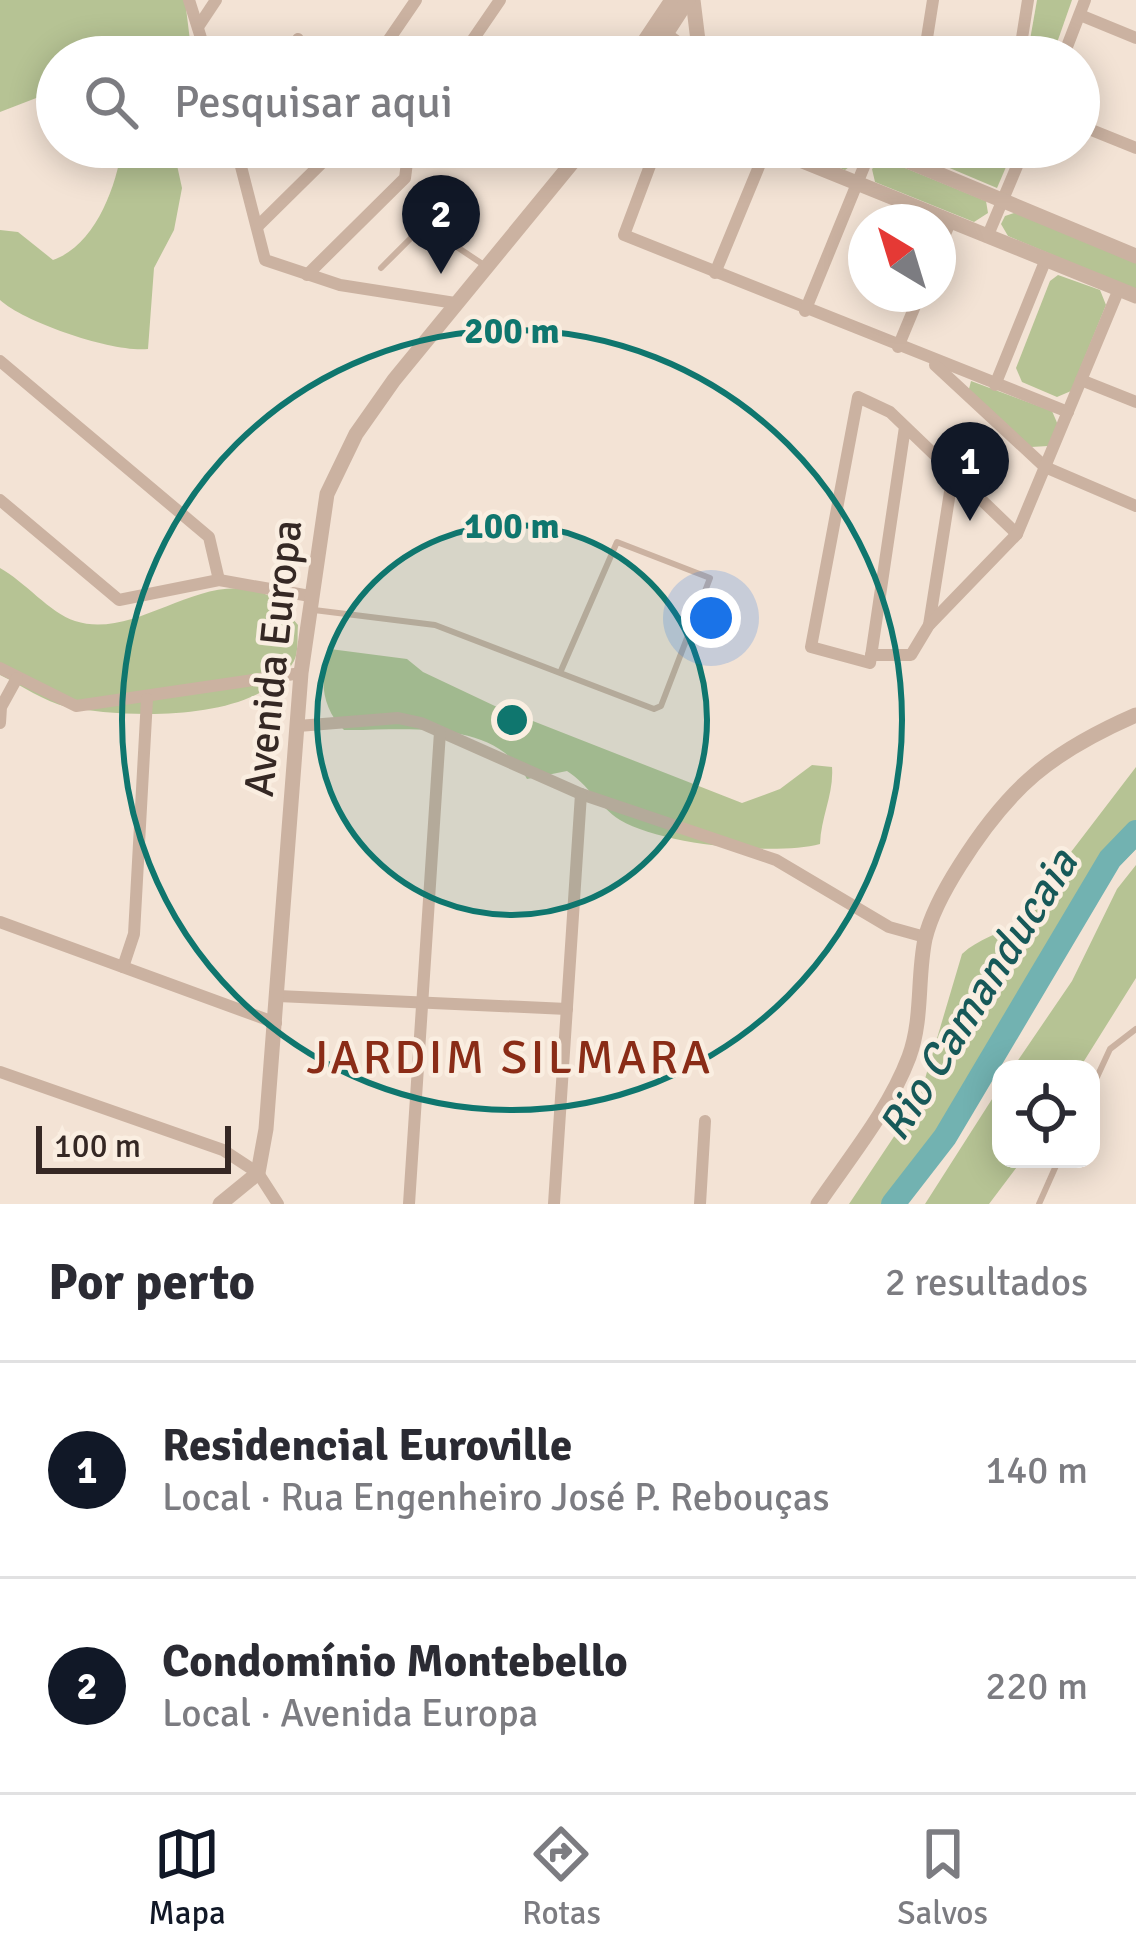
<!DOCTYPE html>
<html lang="pt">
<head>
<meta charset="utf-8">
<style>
	:root { --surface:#fff; --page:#f7f7f7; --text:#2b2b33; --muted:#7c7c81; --line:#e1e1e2; --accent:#111827 }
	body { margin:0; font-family:Signika,sans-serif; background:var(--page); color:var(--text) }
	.controls { position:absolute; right:36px; bottom:36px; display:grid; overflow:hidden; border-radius:24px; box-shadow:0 6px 30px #0003 }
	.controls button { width:108px; height:108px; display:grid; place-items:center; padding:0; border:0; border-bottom:3px solid var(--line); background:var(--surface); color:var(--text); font:60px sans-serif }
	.compass { position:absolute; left:848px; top:204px; width:108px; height:108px; border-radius:50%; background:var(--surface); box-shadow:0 6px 30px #0003; rotate:322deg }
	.scale { position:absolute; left:36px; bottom:30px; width:195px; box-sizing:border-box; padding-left:12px; border:6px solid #352824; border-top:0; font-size:33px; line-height:42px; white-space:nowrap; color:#352824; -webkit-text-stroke:9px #faeee1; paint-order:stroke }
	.you { position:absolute; left:711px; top:618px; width:42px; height:42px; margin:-30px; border:9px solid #fff; border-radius:50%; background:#1a73e8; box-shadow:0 0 0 18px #1a73e833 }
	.badge { display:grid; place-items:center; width:78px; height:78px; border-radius:50%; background:var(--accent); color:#fff; font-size:39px; font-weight:700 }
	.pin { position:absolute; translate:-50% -99px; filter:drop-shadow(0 3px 6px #0008) }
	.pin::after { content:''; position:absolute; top:63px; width:42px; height:36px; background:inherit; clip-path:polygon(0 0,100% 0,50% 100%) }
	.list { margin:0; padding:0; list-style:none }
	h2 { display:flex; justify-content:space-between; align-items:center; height:156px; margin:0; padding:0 48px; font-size:51px }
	h2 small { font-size:39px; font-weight:400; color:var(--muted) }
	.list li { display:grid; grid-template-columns:78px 1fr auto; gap:36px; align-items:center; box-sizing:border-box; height:216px; padding:0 48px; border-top:3px solid var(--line) }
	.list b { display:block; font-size:45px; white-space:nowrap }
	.list p { margin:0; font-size:39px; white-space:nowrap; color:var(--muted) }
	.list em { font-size:39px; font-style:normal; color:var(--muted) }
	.icon { flex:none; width:66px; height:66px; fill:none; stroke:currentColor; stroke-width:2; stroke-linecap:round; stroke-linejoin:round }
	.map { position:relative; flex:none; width:1136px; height:1204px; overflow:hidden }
	.search { position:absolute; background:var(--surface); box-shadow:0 6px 30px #0003; left:36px; right:36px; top:36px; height:132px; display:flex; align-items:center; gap:30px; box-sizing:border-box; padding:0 42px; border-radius:66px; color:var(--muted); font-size:45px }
	.sheet { height:588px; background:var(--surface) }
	nav { display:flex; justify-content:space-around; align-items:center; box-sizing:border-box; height:168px; border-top:3px solid var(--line); background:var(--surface); font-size:33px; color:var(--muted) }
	nav a { display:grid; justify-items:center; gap:6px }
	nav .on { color:var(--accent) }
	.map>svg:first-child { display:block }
	.green { fill:#b6c394 }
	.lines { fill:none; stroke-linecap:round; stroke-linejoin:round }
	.river { stroke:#72b2b1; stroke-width:24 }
	.service { stroke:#cbb2a1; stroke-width:6 }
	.minor { stroke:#cbb2a1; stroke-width:12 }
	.tertiary { stroke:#cbb2a1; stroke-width:15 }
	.ring { fill:none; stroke:#0f766e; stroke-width:6 }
	.labels { text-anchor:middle; stroke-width:9; stroke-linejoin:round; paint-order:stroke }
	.street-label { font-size:42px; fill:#352824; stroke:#faeee1 }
	.water-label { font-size:45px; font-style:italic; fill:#175959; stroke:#faeee1 }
	.quarter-label { font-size:48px; letter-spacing:3px; fill:#8a2c17; stroke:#faeee1 }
	.centre { fill:#0f766e; stroke:#faeee1; stroke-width:6 }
	.ring-label { font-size:36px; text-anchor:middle; font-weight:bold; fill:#0f766e; stroke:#faeee1; stroke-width:9; stroke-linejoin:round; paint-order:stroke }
</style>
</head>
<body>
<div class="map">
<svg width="1136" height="1204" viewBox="0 0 1136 1204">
	<rect width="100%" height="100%" fill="#f3e3d5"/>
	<!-- green -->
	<g class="green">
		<path d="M0 0H185L192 57H57V90L0 112Z"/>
		<path d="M1037 0H1072L1052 57H1027Z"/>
		<path d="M122 147H173L182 188 174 230 154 268 148 349C115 353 25 323 0 300V230L18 232 53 260C94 246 116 189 122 147Z"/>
		<path d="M788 147H857L863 157 845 170Z"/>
		<path d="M916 147H948L1009 160 997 188 914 153Z"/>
		<path d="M883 159 986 201 988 213 974 222 875 182 872 169Z"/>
		<path d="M1017 212 1136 261V290L1008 236 1001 224 1005 216Z"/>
		<path d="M1058 275 1100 290 1106 305 1071 391 1057 397 1022 382 1016 368 1050 281Z"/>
		<path d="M971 381 1052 411 1058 425 1048 446 1031 447 968 393Z"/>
		<path d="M0 568C24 581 50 613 75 621 139 642 208 561 273 598 282 603 291 617 298 625 297 636 299 652 294 661 260 724 126 718 67 707 45 702 21 685 0 675Z"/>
		<path d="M330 649 407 659 423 672 497 707 742 803 780 789 812 765 832 767C834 794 821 816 820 844 774 856 662 845 620 820 597 805 589 785 567 771L527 779C494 717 404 731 344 730 322 709 318 678 330 649Z"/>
		<path d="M1136 767V849L1108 877 1090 913 1015 1008 982 1082 941 1151 893 1204H849L919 1099 962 954C979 938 1000 935 1019 920Z"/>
		<path d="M1136 865V978L1079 1069H1012L1072 981 1117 889Z"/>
		<path d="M1001 1085V1159H1023L989 1204H925Z"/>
	</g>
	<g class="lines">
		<!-- river -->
		<path class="river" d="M893 1204 945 1137 1110 859 1136 832"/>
		<!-- service -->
		<g class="service">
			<path d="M381 268 424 225 484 265"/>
			<path d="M314 610 435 625 654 709 661 706 710 578 617 542 560 673"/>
			<path d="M1091 1090 1110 1049 1136 1029"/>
			<path d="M1039 1204 1059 1159"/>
		</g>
		<!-- minor -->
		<g class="minor">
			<path d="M189 0 207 57"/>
			<path d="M1080 15 1136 38"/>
			<path d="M198 27 216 0"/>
			<path d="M286 57 298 39"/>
			<path d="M377 57 416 0"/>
			<path d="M461 57 500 0"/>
			<path d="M924 57 933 0"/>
			<path d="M1019 57 1028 0"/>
			<path d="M1063 57 1085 0"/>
			<path d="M1079 125 1136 148"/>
			<path d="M236 147 265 260 340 285 455 303"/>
			<path d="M657 147 624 235 1068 412"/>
			<path d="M972 147 1021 152"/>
			<path d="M259 225 338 147"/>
			<path d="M988 235 1025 147"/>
			<path d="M938 251 951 220"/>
			<path d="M715 273 767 147"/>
			<path d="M307 275 405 178 409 147"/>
			<path d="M805 311 872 147"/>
			<path d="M898 347 920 294"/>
			<path d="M0 361 209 537 219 580"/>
			<path d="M935 365 1045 467 1136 506"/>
			<path d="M1081 380 1136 402"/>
			<path d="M995 385 1046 259"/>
			<path d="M905 427 870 663 811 647 858 397 890 412 1017 534"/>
			<path d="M0 500 119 600 219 580 310 596"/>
			<path d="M929 625 953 473"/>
			<path d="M871 655H911L929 625 1017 534 1119 289"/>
			<path d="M0 668 76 706 301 673"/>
			<path d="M0 723 1 707 17 678"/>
			<path d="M298 726 398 718 421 723 581 794 776 860 889 927 925 937"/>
			<path d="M0 922 276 1023"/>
			<path d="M123 967 134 934 147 699"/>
			<path d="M278 996 567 1009"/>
			<path d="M0 1072 223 1150 258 1173 278 1204"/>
			<path d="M409 1204 440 732"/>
			<path d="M554 1204 581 794"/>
			<path d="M700 1204 705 1121"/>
		</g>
		<!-- tertiary -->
		<g class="tertiary">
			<path d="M693 0 700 57"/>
			<path d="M660 31 696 57"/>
			<path d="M634 57 672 0"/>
			<path d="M651 57 688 0"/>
			<path d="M768 147 1136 296"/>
			<path d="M874 147 1136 256"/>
			<path d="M220 1204 258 1173 266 1129 301 673 327 494 356 434 394 380 585 147"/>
			<path d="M818 1204C850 1157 889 1110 909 1057 923 1019 917 978 925 939 931 914 946 887 960 865 1009 787 1051 752 1136 715"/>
		</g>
	</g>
	<!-- distance rings -->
	<circle cx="512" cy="720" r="195" fill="#0f766e" fill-opacity=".12"/>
	<g class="ring">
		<circle cx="512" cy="720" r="195"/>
		<circle cx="512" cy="720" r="390"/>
	</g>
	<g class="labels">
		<!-- street labels -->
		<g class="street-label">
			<text transform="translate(272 658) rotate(-84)" y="15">Avenida Europa</text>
		</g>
		<!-- water labels -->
		<g class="water-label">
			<text transform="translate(977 994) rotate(-58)" y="16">Rio Camanducaia</text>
		</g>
		<!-- quarter labels -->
		<g class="quarter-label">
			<text x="510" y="1073">JARDIM SILMARA</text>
		</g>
	</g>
	<circle cx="512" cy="720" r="18" class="centre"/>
	<g class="ring-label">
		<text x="512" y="343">200 m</text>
		<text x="512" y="538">100 m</text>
	</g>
</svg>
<div class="controls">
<button><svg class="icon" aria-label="locate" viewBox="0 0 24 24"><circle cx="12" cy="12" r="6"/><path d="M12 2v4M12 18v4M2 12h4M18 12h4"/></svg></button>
</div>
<svg class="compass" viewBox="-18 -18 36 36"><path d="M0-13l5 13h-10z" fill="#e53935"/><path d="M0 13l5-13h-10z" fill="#7c7c81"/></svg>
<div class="scale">100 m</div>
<div class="you"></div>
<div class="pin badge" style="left:970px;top:521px">1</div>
<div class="pin badge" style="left:441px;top:274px">2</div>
<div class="search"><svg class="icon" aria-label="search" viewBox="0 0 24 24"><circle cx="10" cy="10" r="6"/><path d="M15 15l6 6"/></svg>Pesquisar aqui</div>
</div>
<section class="sheet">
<h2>Por perto<small>2 resultados</small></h2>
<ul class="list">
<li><span class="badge">1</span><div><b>Residencial Euroville</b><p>Local · Rua Engenheiro José P. Rebouças</p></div><em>140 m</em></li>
<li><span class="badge">2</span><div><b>Condomínio Montebello</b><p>Local · Avenida Europa</p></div><em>220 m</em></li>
</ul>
</section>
<nav>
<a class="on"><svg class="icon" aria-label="map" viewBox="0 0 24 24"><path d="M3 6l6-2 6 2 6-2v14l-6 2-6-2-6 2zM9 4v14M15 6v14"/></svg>Mapa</a>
<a><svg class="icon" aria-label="directions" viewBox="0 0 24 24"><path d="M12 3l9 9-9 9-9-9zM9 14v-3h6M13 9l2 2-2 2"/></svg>Rotas</a>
<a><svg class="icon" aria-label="saved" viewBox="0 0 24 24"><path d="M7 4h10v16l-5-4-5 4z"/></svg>Salvos</a>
</nav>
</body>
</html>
